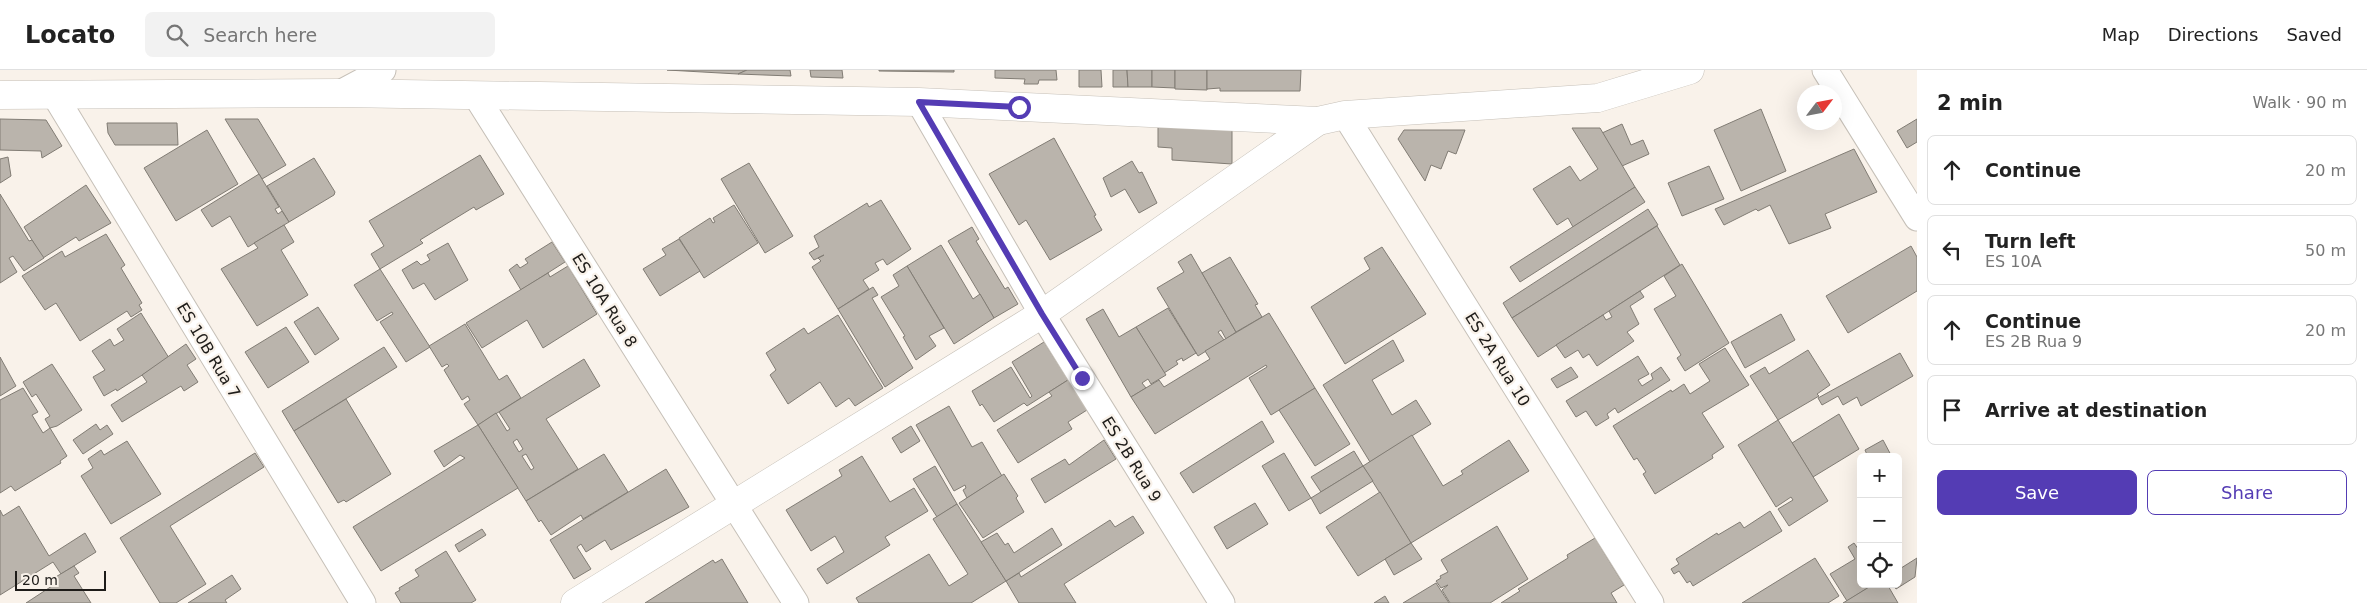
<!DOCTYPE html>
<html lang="en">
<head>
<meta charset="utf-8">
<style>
	:root { --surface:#fff; --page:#f2f2f2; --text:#222; --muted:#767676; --line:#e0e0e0; --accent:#543cb4 }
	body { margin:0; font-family:"DejaVu Sans",sans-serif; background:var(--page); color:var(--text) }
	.controls { position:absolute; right:15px; bottom:15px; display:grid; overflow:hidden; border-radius:8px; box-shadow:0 5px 20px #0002 }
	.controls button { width:45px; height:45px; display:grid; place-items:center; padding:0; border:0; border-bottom:1px solid var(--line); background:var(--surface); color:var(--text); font:25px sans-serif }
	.compass { position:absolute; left:1797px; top:15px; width:45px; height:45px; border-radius:50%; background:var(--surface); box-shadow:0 5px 20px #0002; rotate:58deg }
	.scale { position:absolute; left:15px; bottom:12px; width:91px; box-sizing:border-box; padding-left:5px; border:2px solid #1e1c19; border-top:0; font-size:14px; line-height:18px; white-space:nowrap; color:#1e1c19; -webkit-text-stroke:4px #f9f2ea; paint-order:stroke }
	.stop { position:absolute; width:15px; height:15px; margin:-11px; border:4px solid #543cb4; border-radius:50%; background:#fff }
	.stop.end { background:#543cb4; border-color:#fff; box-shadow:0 1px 5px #0008 }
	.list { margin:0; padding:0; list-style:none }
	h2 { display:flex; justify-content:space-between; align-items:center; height:65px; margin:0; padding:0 20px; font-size:21px }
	h2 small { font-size:16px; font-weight:400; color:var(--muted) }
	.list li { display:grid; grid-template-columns:32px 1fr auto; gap:15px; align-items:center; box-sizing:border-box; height:70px; margin:0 10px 10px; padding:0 10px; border:1px solid var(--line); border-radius:8px }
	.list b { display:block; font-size:19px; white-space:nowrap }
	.list p { margin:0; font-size:16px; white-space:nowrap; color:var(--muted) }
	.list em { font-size:16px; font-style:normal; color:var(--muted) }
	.actions { display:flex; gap:10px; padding:15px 20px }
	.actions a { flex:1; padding:11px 0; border:1px solid var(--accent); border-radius:8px; text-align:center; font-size:18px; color:var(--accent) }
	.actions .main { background:var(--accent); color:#fff }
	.icon { flex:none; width:28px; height:28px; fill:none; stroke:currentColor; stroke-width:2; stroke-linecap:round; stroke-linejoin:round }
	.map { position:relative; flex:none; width:1917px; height:533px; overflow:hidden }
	header { display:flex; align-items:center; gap:30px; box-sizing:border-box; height:70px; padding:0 25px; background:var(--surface); border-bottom:1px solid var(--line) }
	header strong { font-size:24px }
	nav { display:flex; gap:28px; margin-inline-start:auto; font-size:18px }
	.search { width:350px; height:45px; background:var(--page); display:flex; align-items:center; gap:12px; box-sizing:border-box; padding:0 18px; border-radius:8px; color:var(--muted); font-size:19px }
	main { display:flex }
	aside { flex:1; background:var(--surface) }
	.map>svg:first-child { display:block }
	.building { fill:#bab4ac; stroke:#817c74; fill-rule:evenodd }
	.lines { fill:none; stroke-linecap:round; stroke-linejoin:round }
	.minor-casing { stroke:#c6c0b8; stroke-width:27 }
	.tertiary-casing { stroke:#c6c0b8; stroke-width:29 }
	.minor { stroke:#fff; stroke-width:25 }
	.tertiary { stroke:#fff; stroke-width:28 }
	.route { stroke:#543cb4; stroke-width:6 }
	.labels { text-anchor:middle; stroke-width:4.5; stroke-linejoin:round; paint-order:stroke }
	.street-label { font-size:16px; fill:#1e1c19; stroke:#f9f2ea }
</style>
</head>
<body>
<header>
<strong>Locato</strong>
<div class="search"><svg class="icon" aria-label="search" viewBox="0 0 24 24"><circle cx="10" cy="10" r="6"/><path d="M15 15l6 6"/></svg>Search here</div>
<nav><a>Map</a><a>Directions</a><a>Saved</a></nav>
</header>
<main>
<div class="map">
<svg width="1917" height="533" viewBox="0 0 1917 533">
	<rect width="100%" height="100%" fill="#f9f2ea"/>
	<!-- building -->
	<g class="building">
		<path d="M667 0H747L738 4Z"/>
		<path d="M747 0H790L791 6 738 4Z"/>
		<path d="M810 0H842L843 8 811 7Z"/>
		<path d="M954 0V2L879 1V0Z"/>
		<path d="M995 0H1056L1057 10H1039L1038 14H1024L1025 9 995 8Z"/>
		<path d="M1079 0H1101L1102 17H1079Z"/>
		<path d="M1113 0H1127L1128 17H1113Z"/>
		<path d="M1127 0H1152V17H1128Z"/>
		<path d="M1152 0H1175V18L1152 17Z"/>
		<path d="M1175 0H1207V20L1175 19Z"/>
		<path d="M1207 0H1301L1300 21H1220V18L1207 19Z"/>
		<path d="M1761 39 1786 101 1741 121 1714 60Z"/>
		<path d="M0 49 46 50 62 76 42 88 41 81 0 80Z"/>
		<path d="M225 49H258L286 95 262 109Z"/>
		<path d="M1917 49V72L1907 78 1897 61Z"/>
		<path d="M107 53H177L178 75H115L108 63Z"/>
		<path d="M1622 54 1631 75 1643 70 1649 84 1622 96 1602 63Z"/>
		<path d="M1158 56 1232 58V94L1172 90V78L1158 77Z"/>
		<path d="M1572 58H1600L1635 117 1573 157 1568 148 1557 155 1533 119 1570 96 1580 111 1598 99Z"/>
		<path d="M207 60 238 114 176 151 144 98Z"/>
		<path d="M1404 60H1465L1456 84 1448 81 1441 99 1431 95 1425 111 1398 69Z"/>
		<path d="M1054 68 1096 145 1094 146 1102 160 1050 190 1026 150 1019 155 989 104Z"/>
		<path d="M1854 79 1877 122 1825 144 1831 158 1789 174 1770 135 1758 141 1756 139 1724 155 1715 139Z"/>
		<path d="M480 85 504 124 476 140 474 137 420 170 423 173 380 199 371 184 384 176 369 151Z"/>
		<path d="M8 87 11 106 0 113V89Z"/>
		<path d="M314 88 335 122 334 125 289 152 267 116Z"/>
		<path d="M1132 91 1139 103 1142 102 1157 133 1139 143 1125 119 1111 127 1103 108Z"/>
		<path d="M749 93 793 166 765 183 721 109Z"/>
		<path d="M1709 96 1724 129 1682 146 1668 113Z"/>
		<path d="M259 104 279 137 275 139 278 144 282 141 289 152 248 177 230 146 212 157 201 140Z"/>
		<path d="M86 115 111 153 79 171 76 167 43 188 24 157Z"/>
		<path d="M1635 117 1645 132 1520 212 1510 197Z"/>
		<path d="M0 124 29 171 32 170 44 188 24 201 13 186 9 188 17 202 0 213Z"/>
		<path d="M881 130 911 179 887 195 883 189 875 193 879 200 863 210 869 219 838 239 812 197 821 191 818 188 824 185 814 190 809 183 819 177 814 166 867 133 869 137Z"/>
		<path d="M734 135 758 173 704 208 679 168 710 148 713 153 715 152 713 148Z"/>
		<path d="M1648 139 1658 155 1512 248 1503 233Z"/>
		<path d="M284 155 294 172 281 180 308 225 257 256 221 199 258 178 254 173Z"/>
		<path d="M1657 156 1680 195 1538 287 1512 248Z"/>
		<path d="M972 157 979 169 976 171 1005 219 1008 217 1018 234 994 248 948 171Z"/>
		<path d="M106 164 125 195 121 198 142 233 139 235 142 240 131 247 127 241 80 271 56 233 45 240 22 206 62 181 65 187Z"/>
		<path d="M679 169 700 201 660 226 643 199 666 185 662 179Z"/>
		<path d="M552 172 565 192 521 220 509 200 517 194 520 198 528 193 525 189Z"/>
		<path d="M448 173 468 210 435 230 424 213 413 219 402 200 417 191 421 195 430 190 427 185Z"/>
		<path d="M941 175 973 229 980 224 994 248 954 274 907 196Z"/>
		<path d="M1911 176 1917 187V221L1848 263 1826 226Z"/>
		<path d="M1382 177 1426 244 1345 294 1311 237 1370 199 1364 188Z"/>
		<path d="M1191 184 1236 262 1226 269 1221 260 1218 262 1224 270 1198 286 1157 218 1184 202 1178 192Z"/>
		<path d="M1230 187 1258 234 1255 235 1262 247 1236 262 1202 203Z"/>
		<path d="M1682 194 1729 273 1685 301 1677 288 1681 285 1654 239 1676 226 1664 206Z"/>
		<path d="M568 196 597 244 543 278 527 250 482 278 466 253 548 203 550 207Z"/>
		<path d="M907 196 944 258 929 266 936 276 916 290 903 267 905 266 881 227 899 216 893 205Z"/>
		<path d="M380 199 430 277 406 292 380 252 393 244 392 242 377 251 354 215Z"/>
		<path d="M873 217 878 225 872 228 913 298 885 317 838 239Z"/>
		<path d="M1640 221 1644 227 1630 236 1639 254 1627 262 1634 271 1597 296 1589 284 1583 288 1578 280 1565 288 1556 275 1603 245 1606 250 1612 247 1609 241Z"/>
		<path d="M318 237 339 269 315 285 294 252Z"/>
		<path d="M1168 238 1196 283 1183 291 1182 288 1176 291 1178 294 1164 303 1136 257Z"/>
		<path d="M1103 239 1119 267 1136 257 1166 305 1151 314 1148 309 1142 313 1146 318 1131 327 1086 249Z"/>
		<path d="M141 243 169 288 117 321 116 319 104 326 93 307 105 300 92 281 110 269 114 276 124 270 117 259Z"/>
		<path d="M1269 243 1315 318 1271 345 1249 308 1267 297 1266 295 1155 364 1131 327 1159 310 1164 317 1210 289 1205 281Z"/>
		<path d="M1781 244 1795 270 1745 298 1731 272Z"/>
		<path d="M838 245 883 318 855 336 849 328 836 337 820 312 788 334 770 305 776 300 766 283 804 258 808 264Z"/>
		<path d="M465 254 499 310 507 305 521 328 478 355 464 334 470 330 468 326 462 330 444 300 449 296 447 294 442 297 429 276Z"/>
		<path d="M286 257 309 292 268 318 245 282Z"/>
		<path d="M1393 270 1404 291 1372 310 1392 345 1416 330 1431 354 1370 392 1323 315Z"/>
		<path d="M1044 272 1068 310 1027 336 1024 333 994 352 982 334 980 336 972 321 1011 297 1030 328 1032 326 1012 292Z"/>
		<path d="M186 274 196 289 187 295 198 312 184 321 181 316 122 352 111 335 147 312 142 305Z"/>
		<path d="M384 277 397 297 294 361 282 341Z"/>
		<path d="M1725 278 1749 315 1702 343 1724 377 1712 385 1713 388 1655 424 1643 404 1646 402 1637 388 1634 390 1613 356 1671 320 1672 322 1684 314 1690 324 1710 311 1699 294Z"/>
		<path d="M1808 280 1830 315 1817 324 1819 326 1778 350 1750 306 1765 297 1769 304Z"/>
		<path d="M1900 283 1913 306 1861 336 1857 327 1843 335 1838 326 1822 335 1818 328Z"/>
		<path d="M1638 286 1649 304 1638 310 1642 316 1653 309 1651 304 1661 297 1670 310 1618 343 1615 338 1607 344 1609 348 1596 356 1586 341 1576 347 1566 331Z"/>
		<path d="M0 287 16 316 0 326Z"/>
		<path d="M584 289 600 316 546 349 578 399 526 431 478 355 496 343 507 361 510 359 499 342ZM517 369 523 379 519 382 513 372ZM526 384 534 398 531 400 522 386Z"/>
		<path d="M52 294 82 340 57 356 50 358 45 349 50 346 36 324 32 327 23 312Z"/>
		<path d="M1571 297 1578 307 1557 318 1551 309Z"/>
		<path d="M1068 310 1087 340 1068 352 1072 359 1018 393 997 360 1052 326 1049 322Z"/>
		<path d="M23 318 38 342 32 345 43 363 50 358 67 386 60 391 61 393 15 421 11 416 0 423V330Z"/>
		<path d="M1315 318 1350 374 1315 396 1279 340Z"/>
		<path d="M346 329 391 404 346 432 344 430 338 433 294 361Z"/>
		<path d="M949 336 972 377 982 372 1002 406 967 428 963 420 966 418 965 415 954 421 916 355Z"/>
		<path d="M1839 344 1859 379 1813 407 1792 373Z"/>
		<path d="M1778 350 1828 431 1789 456 1778 439 1793 430 1791 427 1776 437 1738 375Z"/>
		<path d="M1262 351 1274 372 1193 423 1180 403Z"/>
		<path d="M96 354 100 360 107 355 113 364 83 384 73 370Z"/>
		<path d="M478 355 518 418 381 501 353 457 465 388 460 385 444 397 434 381Z"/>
		<path d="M911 356 920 371 901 383 892 368Z"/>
		<path d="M1412 365 1443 416 1463 404 1461 401 1509 370 1529 401 1411 473 1363 396Z"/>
		<path d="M1104 370 1116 389 1045 433 1031 409 1065 389 1069 395Z"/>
		<path d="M1883 370 1892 387H1868L1865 380Z"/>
		<path d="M127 371 161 424 111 454 81 406 93 398 88 389 101 380 104 385Z"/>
		<path d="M1354 381 1363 396 1321 422 1311 407Z"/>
		<path d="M255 383 264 397 170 456 206 514 176 533H160L120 468Z"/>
		<path d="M1284 383 1311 428 1289 441 1262 396Z"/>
		<path d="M604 384 628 422 583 449 581 445 551 465 541 450 539 452 526 431Z"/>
		<path d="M862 386 890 432 914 418 928 441 885 467 890 475 827 514 817 499 844 482 835 466 811 481 786 440 842 406 839 400Z"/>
		<path d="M935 396 957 434 937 447 913 409Z"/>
		<path d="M1363 396 1373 411 1320 444 1311 428Z"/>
		<path d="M666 399 689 437 611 480 605 470 586 482 581 474 577 477 591 499 574 509 550 470Z"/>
		<path d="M1004 404 1018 426 1016 428 1024 442 983 468 959 433Z"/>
		<path d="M1380 422 1411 473 1358 506 1326 457Z"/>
		<path d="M1255 433 1268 454 1227 479 1214 457Z"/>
		<path d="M957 434 1006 511 971 533H859L856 528 929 484 949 516 968 504 933 449Z"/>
		<path d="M19 436 49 486 85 463 96 482 61 504 53 492 0 525V440L3 446Z"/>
		<path d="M1770 441 1782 461 1693 516 1690 511 1687 513 1679 501 1674 504 1671 499 1679 494 1676 489 1717 463 1718 465 1740 452 1744 458Z"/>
		<path d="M1133 446 1144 463 1064 514 1076 533H1019L1006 511 1019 503 1021 507 1110 450 1115 457Z"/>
		<path d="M1497 456 1528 509 1490 533H1450L1442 520 1448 515 1441 518 1436 511 1441 508 1440 506 1448 502 1441 490Z"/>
		<path d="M1052 458 1062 475 1006 511 981 472 997 463 1005 475 1008 473 1014 483Z"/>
		<path d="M482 459 486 465 459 482 455 475Z"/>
		<path d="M1595 468 1624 515 1611 523 1617 533H1501L1520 521 1518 519 1568 488 1567 485Z"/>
		<path d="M1411 473 1422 489 1394 505 1385 489Z"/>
		<path d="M1854 473 1861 483V514H1874L1847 531 1830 504 1855 489 1848 477Z"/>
		<path d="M446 481 476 530 471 533H401L395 523 400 520 399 518 419 506 415 500Z"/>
		<path d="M1815 488 1839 526 1828 533H1742Z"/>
		<path d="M1917 488 1915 507 1896 519 1893 514H1898V500Z"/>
		<path d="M722 489 748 533H645L713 490 715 493Z"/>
		<path d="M74 496 79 503 74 506 91 533H26L52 516 49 511Z"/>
		<path d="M232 505 241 519 225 530 227 533H188Z"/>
		<path d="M1436 513 1449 533H1403Z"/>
		<path d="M1874 514H1887L1898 533H1843Z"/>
		<path d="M1385 526 1389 533H1374Z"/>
	</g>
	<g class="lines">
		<defs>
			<g id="minor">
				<path d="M1825 0 1917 148"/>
				<path d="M340 23 383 0"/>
				<path d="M55 26 363 533"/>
				<path d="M476 26 796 533"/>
				<path d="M919 32 1042 244 1222 533"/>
				<path d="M1345 45 1651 533"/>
			</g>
			<g id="tertiary">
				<path d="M0 25 340 23 919 32 1318 51 1345 45 1598 28 1690 0"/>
				<path d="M575 533 1042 244 1318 51"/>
			</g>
		</defs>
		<!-- minor casing -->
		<use href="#minor" class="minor-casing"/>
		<!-- tertiary casing -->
		<use href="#tertiary" class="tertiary-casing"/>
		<!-- minor -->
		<use href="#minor" class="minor"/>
		<!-- tertiary -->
		<use href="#tertiary" class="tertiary"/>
	</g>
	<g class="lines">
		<!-- route -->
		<path class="route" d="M1019 37 919 32 1042 244 1082 308"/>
	</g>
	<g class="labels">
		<!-- street labels -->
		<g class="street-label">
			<text transform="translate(605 230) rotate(58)" y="6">ES 10A Rua 8</text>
			<text transform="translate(209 280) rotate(59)" y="6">ES 10B Rua 7</text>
			<text transform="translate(1498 289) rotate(58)" y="6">ES 2A Rua 10</text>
			<text transform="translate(1132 389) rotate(58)" y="6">ES 2B Rua 9</text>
		</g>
	</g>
</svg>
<div class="controls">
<button>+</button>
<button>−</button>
<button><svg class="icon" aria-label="locate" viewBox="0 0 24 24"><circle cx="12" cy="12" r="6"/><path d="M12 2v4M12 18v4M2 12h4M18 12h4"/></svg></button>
</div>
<svg class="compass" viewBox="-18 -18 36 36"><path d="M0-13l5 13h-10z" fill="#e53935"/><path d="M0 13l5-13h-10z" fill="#767676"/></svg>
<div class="scale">20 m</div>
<div class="stop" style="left:1019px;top:37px"></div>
<div class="stop end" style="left:1082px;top:308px"></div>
</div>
<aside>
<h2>2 min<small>Walk · 90 m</small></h2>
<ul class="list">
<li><svg class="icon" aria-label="ahead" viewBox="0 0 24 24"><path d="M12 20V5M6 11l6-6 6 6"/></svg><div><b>Continue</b></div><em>20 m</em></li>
<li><svg class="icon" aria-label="left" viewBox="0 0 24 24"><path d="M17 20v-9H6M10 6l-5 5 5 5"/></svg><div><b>Turn left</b><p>ES 10A</p></div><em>50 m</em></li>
<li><svg class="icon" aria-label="ahead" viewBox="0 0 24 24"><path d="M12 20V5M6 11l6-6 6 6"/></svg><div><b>Continue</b><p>ES 2B Rua 9</p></div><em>20 m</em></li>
<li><svg class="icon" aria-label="arrive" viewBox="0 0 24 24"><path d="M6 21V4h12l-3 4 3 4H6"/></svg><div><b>Arrive at destination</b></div></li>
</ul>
<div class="actions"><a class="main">Save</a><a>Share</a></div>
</aside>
</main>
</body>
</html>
